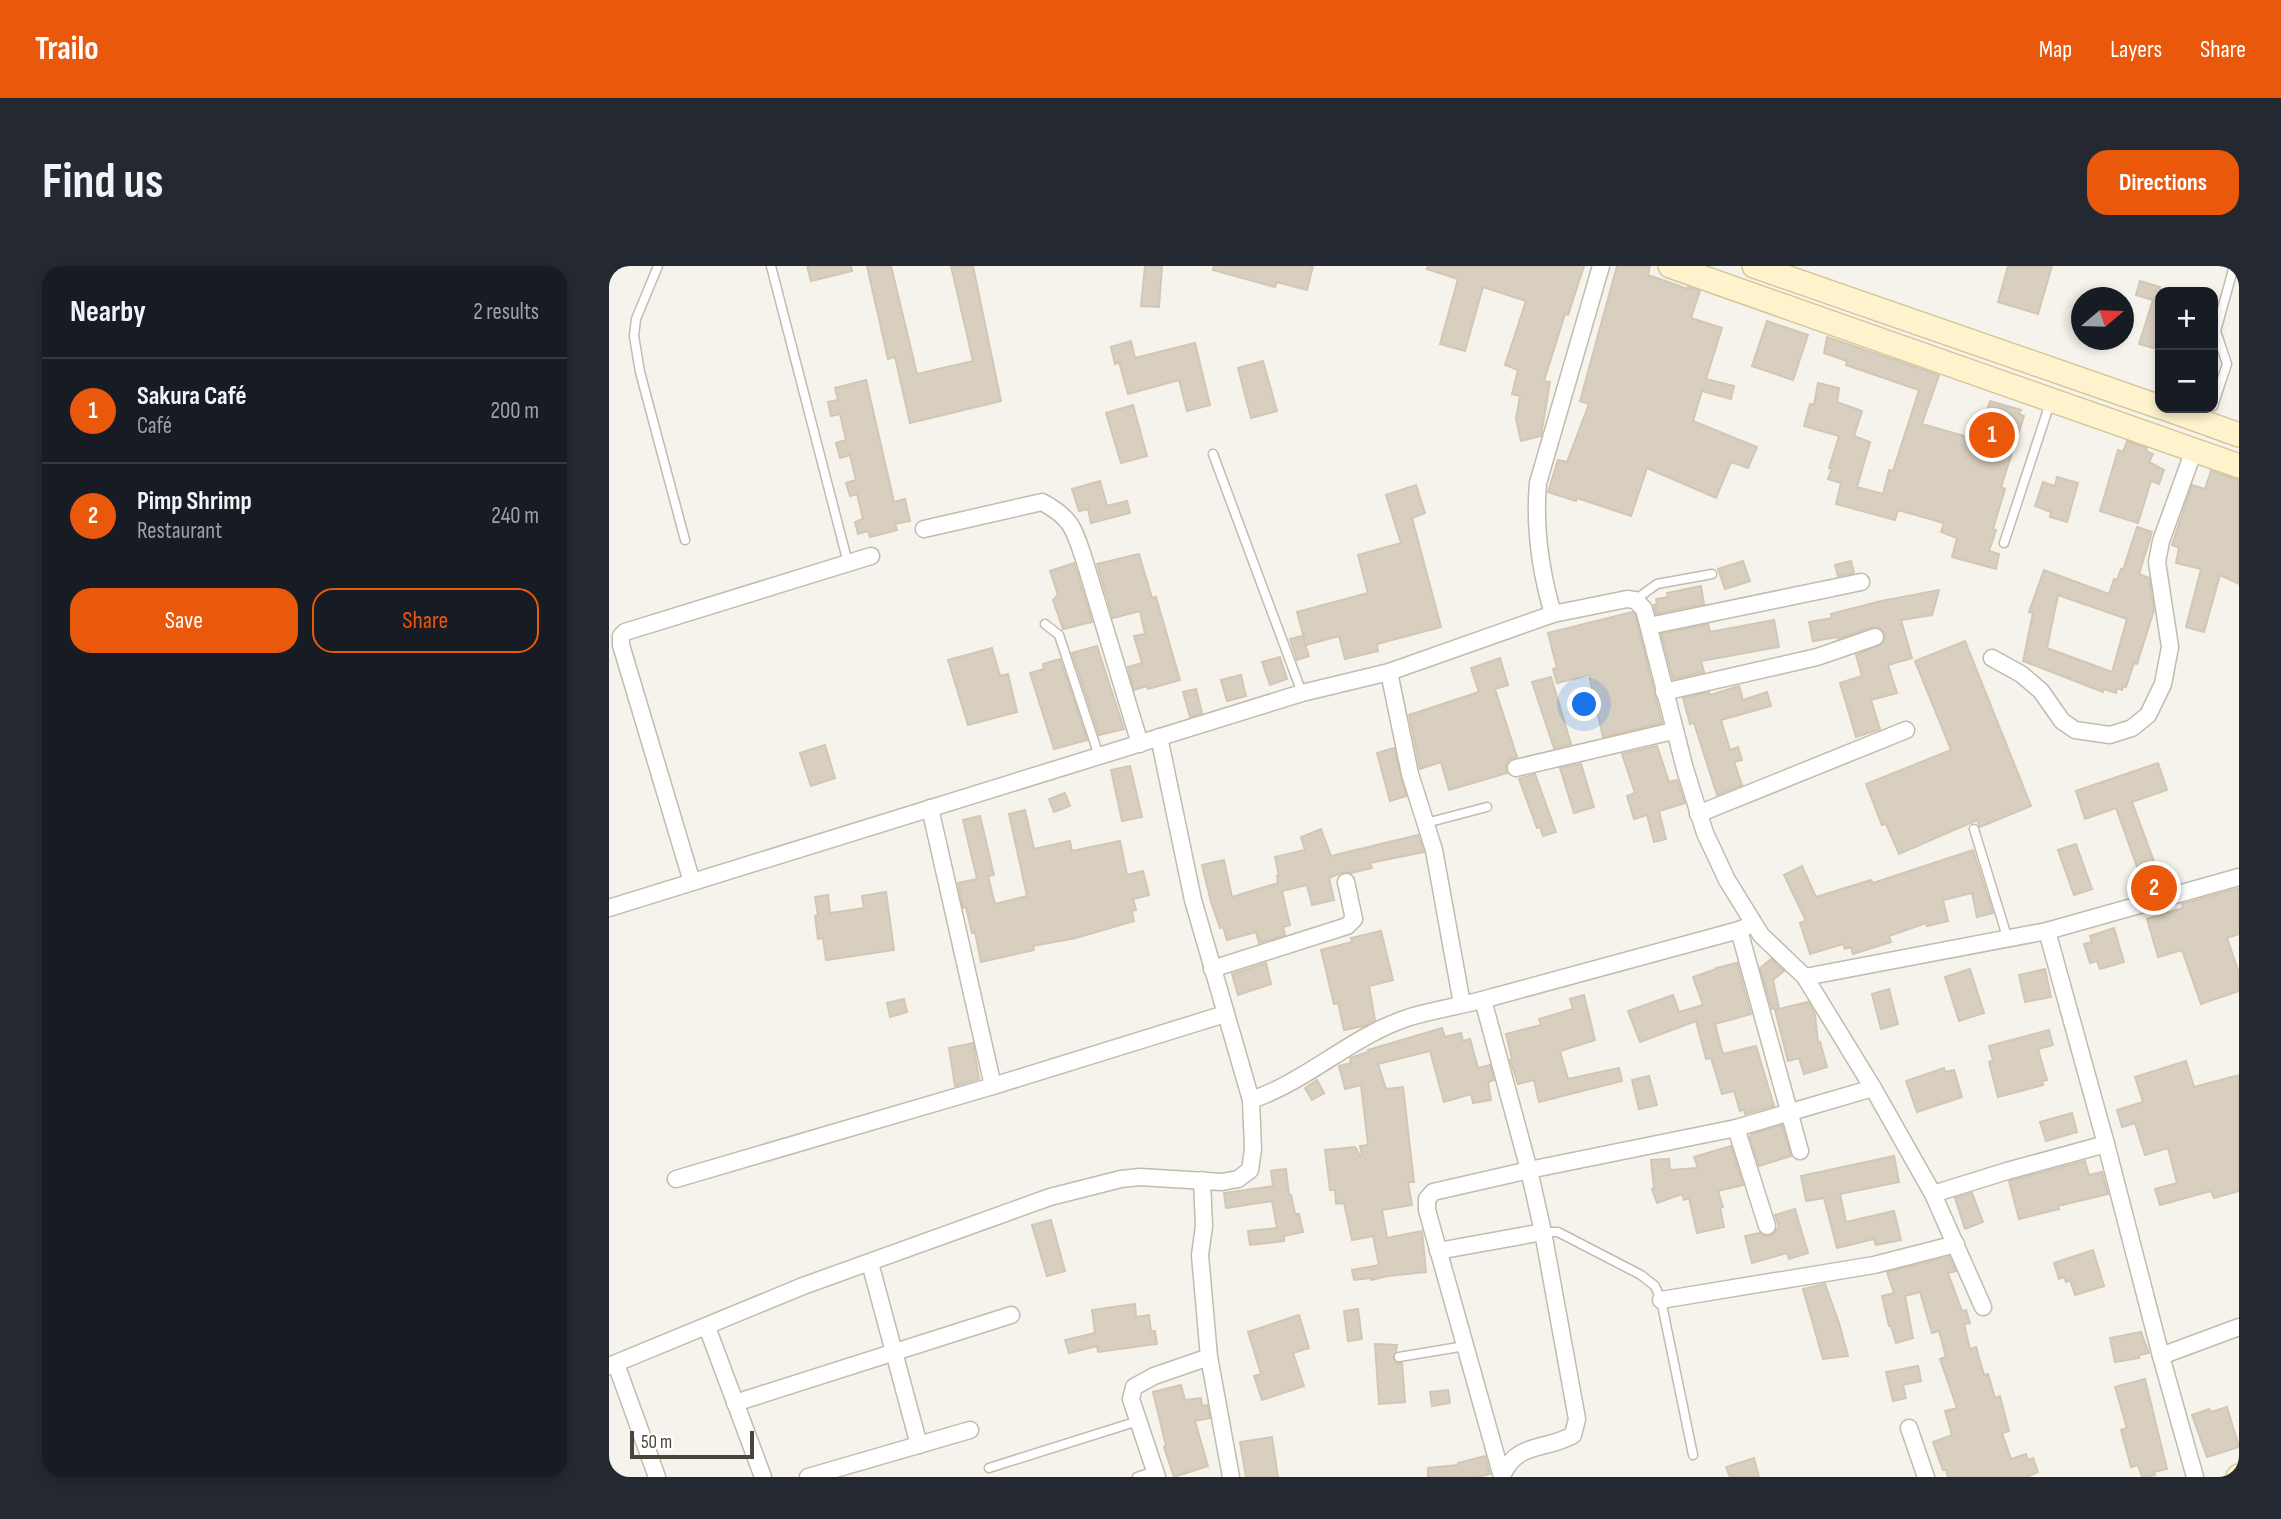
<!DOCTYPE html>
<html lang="en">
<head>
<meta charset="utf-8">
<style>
	:root { --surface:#171b24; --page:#242831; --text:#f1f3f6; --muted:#9ea1a6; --line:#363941; --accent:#ea580c }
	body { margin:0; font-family:"Sofia Sans Condensed",sans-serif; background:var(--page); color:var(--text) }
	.controls { position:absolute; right:21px; top:21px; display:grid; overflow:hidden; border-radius:14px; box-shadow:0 4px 10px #0003 }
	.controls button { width:63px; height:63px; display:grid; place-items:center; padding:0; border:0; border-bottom:2px solid var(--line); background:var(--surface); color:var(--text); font:35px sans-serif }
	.compass { position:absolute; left:1462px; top:21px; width:63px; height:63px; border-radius:50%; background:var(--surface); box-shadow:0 4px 10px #0003; rotate:71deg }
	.scale { position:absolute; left:21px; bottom:18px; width:124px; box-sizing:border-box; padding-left:7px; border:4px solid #4b4439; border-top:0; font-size:19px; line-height:24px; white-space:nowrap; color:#4b4439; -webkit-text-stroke:5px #fff; paint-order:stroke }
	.you { position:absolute; left:976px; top:439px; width:24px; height:24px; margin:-18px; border:5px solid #fff; border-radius:50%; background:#1a73e8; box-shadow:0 0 0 10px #1a73e833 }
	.badge { display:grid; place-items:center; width:46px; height:46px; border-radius:50%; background:var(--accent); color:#fff; font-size:23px; font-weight:700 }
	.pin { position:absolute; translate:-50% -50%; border:4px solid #fff; box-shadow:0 2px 7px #0006 }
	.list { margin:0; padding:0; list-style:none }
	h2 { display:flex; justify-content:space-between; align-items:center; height:91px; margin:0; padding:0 28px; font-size:30px }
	h2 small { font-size:23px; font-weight:400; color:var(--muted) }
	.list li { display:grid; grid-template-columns:46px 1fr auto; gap:21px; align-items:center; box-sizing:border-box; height:105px; padding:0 28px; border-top:2px solid var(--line) }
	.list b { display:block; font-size:26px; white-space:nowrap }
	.list p { margin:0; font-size:23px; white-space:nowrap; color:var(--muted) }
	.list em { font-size:23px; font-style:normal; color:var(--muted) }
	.actions { display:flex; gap:14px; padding:21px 28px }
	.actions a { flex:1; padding:16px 0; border:2px solid var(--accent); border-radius:21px; text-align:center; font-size:24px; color:var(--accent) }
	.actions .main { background:var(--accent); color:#fff }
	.map { position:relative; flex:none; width:1630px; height:1211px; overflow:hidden; border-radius:21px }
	header { display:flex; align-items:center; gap:42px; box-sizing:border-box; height:98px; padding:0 35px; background:var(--accent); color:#fff }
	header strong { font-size:33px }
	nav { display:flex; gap:38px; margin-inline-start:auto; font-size:24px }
	.intro { display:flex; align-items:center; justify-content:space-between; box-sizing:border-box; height:168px; padding:0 42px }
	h1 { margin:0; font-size:49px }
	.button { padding:18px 32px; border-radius:21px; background:var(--accent); color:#fff; font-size:24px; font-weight:700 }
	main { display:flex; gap:42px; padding:0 42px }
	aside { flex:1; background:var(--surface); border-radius:21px; box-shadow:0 4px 10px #0003 }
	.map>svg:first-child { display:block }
	.building { fill:#d8cfc1; stroke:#d3c7b4; stroke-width:2; fill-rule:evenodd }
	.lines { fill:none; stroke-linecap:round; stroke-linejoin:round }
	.lane-casing { stroke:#c2bbae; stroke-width:11 }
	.street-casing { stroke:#c2bbae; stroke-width:19 }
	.secondary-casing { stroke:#d6c79b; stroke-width:26 }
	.lane { stroke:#fff; stroke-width:8 }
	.street { stroke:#fff; stroke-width:16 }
	.secondary { stroke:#fff3cd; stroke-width:23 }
</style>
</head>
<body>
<header>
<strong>Trailo</strong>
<nav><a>Map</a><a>Layers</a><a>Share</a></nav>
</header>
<div class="intro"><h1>Find us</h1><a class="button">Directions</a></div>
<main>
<aside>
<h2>Nearby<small>2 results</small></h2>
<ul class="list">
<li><span class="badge">1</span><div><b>Sakura Café</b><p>Café</p></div><em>200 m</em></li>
<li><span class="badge">2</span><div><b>Pimp Shrimp</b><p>Restaurant</p></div><em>240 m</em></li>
</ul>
<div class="actions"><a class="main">Save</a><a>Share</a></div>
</aside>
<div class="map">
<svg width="1630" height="1211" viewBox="0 0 1630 1211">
	<rect width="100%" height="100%" fill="#f6f3ec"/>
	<!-- building -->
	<g class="building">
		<path d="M198 0H242L243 5 202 15Z"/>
		<path d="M258 0H282L308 108 364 95 342 0H364L392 135 301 157 286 91 279 93Z"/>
		<path d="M536 0H553L550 41 532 40Z"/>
		<path d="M605 0H704L698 24 668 16 666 21 604 4Z"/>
		<path d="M819 0H975L959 49 956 48 935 115 941 116 932 170 912 175 907 153 911 130 903 128 909 104 896 99 917 35 874 21 856 85 831 78 849 13 818 3Z"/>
		<path d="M1008 0H1041L1039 9 1079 23V21L1091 25 1082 52 1113 62 1097 113 1125 120 1122 133 1093 125 1084 155 1148 181 1139 202 1122 196 1107 232 1038 202 1022 250 968 232 967 235 939 226 949 194 958 196 980 138 971 135Z"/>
		<path d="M1399 0H1443L1429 48 1389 36Z"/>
		<path d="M1531 15 1551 21V84L1530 78 1544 34 1527 29Z"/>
		<path d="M1158 55 1199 69 1184 114 1143 100Z"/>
		<path d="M1218 71 1330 109 1313 158 1369 174 1381 135 1412 144 1410 148 1415 150 1392 221 1396 223 1384 263 1387 264 1380 285 1390 288 1387 303 1343 291 1348 272 1332 266 1335 257 1289 244 1286 254 1227 238 1232 217 1219 213 1223 202H1220L1230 170 1195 160 1201 138 1205 139 1209 117 1230 122 1228 136 1253 145 1245 170 1261 176 1248 221 1274 228 1280 204 1284 205 1310 124 1237 99 1238 95 1215 87Z"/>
		<path d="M522 75 526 92 586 77 601 139 578 145 570 114 519 128 510 96 506 98 502 81Z"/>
		<path d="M654 95 668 145 642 152 629 102Z"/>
		<path d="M257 114 285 236 296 233 301 255 286 258 288 264 261 271 259 265 249 268 246 256 254 253 248 228 241 230 237 217 247 214 244 202 241 189 231 192 227 177 237 174 231 148 222 150 219 136 229 134 226 122Z"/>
		<path d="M524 139 538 190 512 197 497 147Z"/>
		<path d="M1518 175 1538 182 1537 185 1544 188 1540 196 1555 204 1550 218 1542 215 1529 257 1491 245 1509 184 1514 186Z"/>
		<path d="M1602 205 1630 214V318L1611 309 1595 366 1577 361 1592 303 1567 297 1570 282 1563 279 1583 219 1596 223Z"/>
		<path d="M1448 211 1469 217 1458 256 1441 251 1442 246 1426 240 1434 216 1446 220Z"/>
		<path d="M491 215 498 240 518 235 521 247 482 257 479 243 470 245 463 223Z"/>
		<path d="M807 219 816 247 803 252 832 361 768 378 769 385 736 393 730 370 697 379 688 346 759 327 749 289 792 277 777 229Z"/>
		<path d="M1528 261 1543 266 1530 308 1540 312 1545 344 1528 398 1525 397 1517 421 1514 420 1513 424 1508 422 1507 427 1495 423 1494 426 1414 395 1424 347 1420 346 1435 304 1500 328 1505 313 1508 314 1512 303 1514 304ZM1449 329 1518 353 1503 406 1438 382Z"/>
		<path d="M530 288 543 332 547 331 571 414 539 423 538 420 525 424 519 401 533 397 525 370 536 368 531 345 504 352 488 298Z"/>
		<path d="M1134 295 1141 315 1116 323 1109 303Z"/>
		<path d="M1242 295 1245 307 1229 310 1226 299Z"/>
		<path d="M465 297 483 356 454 363 444 334 449 329 441 305Z"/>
		<path d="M1092 320 1095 338 1047 348 1045 339 1048 338 1047 333 1059 331 1058 327Z"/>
		<path d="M1330 324 1323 349 1292 354 1303 392 1279 399 1288 427 1262 434 1271 463 1247 471 1231 417 1253 410 1247 389 1273 378 1276 372V367L1272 363 1263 361 1229 373V371L1204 375 1200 356 1223 352 1222 348 1272 335Z"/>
		<path d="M1023 346 1026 348 1053 457 994 471 980 409 948 417 944 403 948 402 939 367Z"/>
		<path d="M1165 354 1170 381 1092 395 1095 406 1064 413 1052 368 1099 358 1101 366Z"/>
		<path d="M693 370 700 390 688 394 681 373Z"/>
		<path d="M1356 375 1422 540 1371 561 1368 554 1290 588 1277 558 1273 559 1257 518 1342 484 1306 395Z"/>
		<path d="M488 380 515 463 490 469 463 387Z"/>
		<path d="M383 382 391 410 399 408 408 446 359 459 339 394Z"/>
		<path d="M671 391 678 413 661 419 653 396Z"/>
		<path d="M891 392 899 419 886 423 908 491 900 494 897 498 898 507 840 524 832 496 811 503 800 449 870 426 862 402Z"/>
		<path d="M451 393 478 474 445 483 421 407 435 403 434 398Z"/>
		<path d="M632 409 637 430 618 435 612 414Z"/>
		<path d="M942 411 962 478 945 482 923 416Z"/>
		<path d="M1130 420 1134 434 1158 426 1162 440 1112 454 1121 484 1129 481 1133 494 1125 496 1133 519 1108 529 1085 457 1081 458 1074 432 1100 426 1101 429Z"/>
		<path d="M587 423 593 447 581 451 574 426Z"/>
		<path d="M216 479 226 512 202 520 191 487Z"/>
		<path d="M1048 480 1060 516 1068 514 1076 537 1050 545 1057 573 1045 576 1038 549 1025 553 1018 530 1026 527 1013 488Z"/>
		<path d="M785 482 797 530 781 535 768 487Z"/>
		<path d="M1549 497 1558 524 1523 536 1554 620 1537 626 1507 542 1476 553 1467 525Z"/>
		<path d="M972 498 985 541 965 547 951 502Z"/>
		<path d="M521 500 533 551 513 555 502 504Z"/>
		<path d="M926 508 947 566 934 570 931 561 928 562 910 513Z"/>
		<path d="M456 527 461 540 445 546 440 533Z"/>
		<path d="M416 544 425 583 461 575 463 585 511 575 518 609 534 605 540 629 524 633 527 644 523 645 525 655 467 672 424 680 425 684 372 696 366 666 363 667 357 641 354 642 349 617 368 613 354 554 371 550 385 609 379 610 386 638 418 630 400 548Z"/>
		<path d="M712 563 722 590 809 569 815 586 761 597 763 602 742 607 734 606 720 612 725 634 703 639 698 619 673 625 681 659 674 661 676 669 650 677 647 666 618 674 614 661 611 662 602 636 593 599 615 594 623 631 669 617 668 610H670L666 591 696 584 692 571Z"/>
		<path d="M1467 578 1483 623 1465 629 1449 584Z"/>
		<path d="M1364 584 1384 647 1368 651 1363 627 1334 634 1339 655 1318 660 1317 657 1280 670 1282 676 1244 688 1242 681 1236 683 1234 678 1201 688 1191 657 1197 655 1175 609 1193 600 1207 631 1262 614 1264 617Z"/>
		<path d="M1630 622V668L1618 672 1630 707V725L1592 738 1573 684 1549 691 1538 653 1574 642 1573 638Z"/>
		<path d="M277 626 285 684 217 694 214 672 209 673 206 650 209 649 206 631 219 629 221 647 255 642 253 630Z"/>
		<path d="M1505 662 1515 696 1491 703 1488 695 1481 697 1475 678 1483 676 1481 670Z"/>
		<path d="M772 665 784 714 760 720 766 754 755 760 735 764 729 737 725 738 712 684 743 676 742 672Z"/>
		<path d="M1162 693 1175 705 1164 714 1170 742 1163 743 1151 702Z"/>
		<path d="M657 697 662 718 629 729 623 708Z"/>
		<path d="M1128 697 1142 748 1106 758 1114 788 1147 780 1165 840 1136 848 1135 843 1131 845 1125 825 1113 828 1102 792 1097 793 1087 755 1031 776 1019 745 1064 729 1070 746 1094 739 1084 711 1107 703V702Z"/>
		<path d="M1361 703 1375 747 1350 755 1336 711Z"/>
		<path d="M1436 703 1442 731 1416 736 1410 709Z"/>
		<path d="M1280 723 1289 758 1272 763 1263 728Z"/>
		<path d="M975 729 986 774 951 785 959 813 1010 802 1013 815 930 836 925 814 909 818 901 794 903 793 897 768 932 759 930 753 964 743 961 733Z"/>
		<path d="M295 733 298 746 281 751 278 737Z"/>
		<path d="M1199 736 1206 748 1209 777 1211 776 1218 801 1195 808 1190 792 1179 795 1166 744Z"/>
		<path d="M833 762 836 771 852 767 854 775 861 773 869 802 881 799 885 814 879 816 882 834 864 837 862 828 835 836 821 785 769 798 777 823 794 821 805 916H799L803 939 773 944 778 972 813 965 817 1006 779 1010 762 1014V1012L745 1014 743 1004 770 999 764 970 743 974 735 937 727 938 726 924H721L716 884 746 881 751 890 753 889 751 880 759 879 752 819 736 823 730 800 742 797 741 792 759 786V784Z"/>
		<path d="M1440 764 1444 779 1429 783 1438 814 1433 815 1434 819 1389 831 1380 796 1384 794 1380 780Z"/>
		<path d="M364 777 370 813 346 820 340 782Z"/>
		<path d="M1577 795 1585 821 1630 809V925L1605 932 1602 925 1551 939 1546 923 1568 917 1559 882 1536 889 1526 857 1513 861 1508 844 1534 836 1526 811Z"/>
		<path d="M1335 802 1336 806 1345 804 1353 831 1308 846 1297 815Z"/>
		<path d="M1040 810 1048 839 1030 843 1023 814Z"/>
		<path d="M708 814 715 827 703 834 696 822Z"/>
		<path d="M1463 847 1468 866 1437 875 1431 856Z"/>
		<path d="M1173 859 1182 890 1150 900 1141 871 1142 868Z"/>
		<path d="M1122 880 1134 919 1109 925 1114 941 1111 942 1115 961 1088 967 1080 932 1075 934 1073 928 1048 937 1043 923 1045 922 1042 894 1060 893 1061 904 1089 902 1085 891Z"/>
		<path d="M1285 890 1290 916 1231 928 1237 956 1285 945 1292 974 1267 979 1265 973 1228 982 1215 932 1197 935 1192 910Z"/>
		<path d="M1476 895 1480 909 1493 906 1499 928 1449 940 1450 943 1410 953 1400 915Z"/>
		<path d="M677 903 680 929H682L686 948H690L694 966 675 970V975L641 979 639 965 668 962 663 935 617 942 615 927 664 920 662 905Z"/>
		<path d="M1363 927 1374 956 1356 963 1346 932Z"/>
		<path d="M1186 943 1199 987 1180 993 1178 987 1143 997 1136 970 1150 967 1155 970H1162L1170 961 1166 949Z"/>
		<path d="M442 954 456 1005 438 1010 423 959Z"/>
		<path d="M1484 984 1495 1020 1466 1029 1461 1014 1457 1016 1455 1011 1450 1013 1445 997Z"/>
		<path d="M1340 991 1347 1005 1339 1007 1353 1045 1357 1044 1361 1057 1355 1058 1361 1083 1367 1081 1375 1109 1379 1108 1386 1132 1391 1130 1400 1165 1393 1167 1402 1193 1417 1188 1419 1194 1424 1192 1429 1206 1418 1211H1339L1337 1204H1334L1324 1176 1343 1169 1336 1145 1348 1142 1331 1093 1337 1091 1330 1065 1323 1067 1311 1026 1296 1030 1304 1072 1287 1077 1282 1060H1280L1273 1030 1285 1027 1278 1006Z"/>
		<path d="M1216 1018 1230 1057 1239 1090 1214 1093 1194 1023Z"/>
		<path d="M526 1038 527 1051 540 1049 542 1065H546L548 1078 489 1086 488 1080 460 1087 456 1074 486 1067 483 1044Z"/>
		<path d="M749 1043 753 1073 739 1075 735 1045Z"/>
		<path d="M690 1049 700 1082 684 1087 695 1120 653 1134 645 1110 652 1108 639 1066Z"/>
		<path d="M1532 1066 1540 1087 1530 1089V1092L1506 1096 1501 1072Z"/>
		<path d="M766 1078 788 1079 787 1085 784 1091 787 1097H793L796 1136 770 1138Z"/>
		<path d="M1309 1100 1312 1115 1294 1119 1297 1132 1284 1135 1277 1106Z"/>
		<path d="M1536 1113 1558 1203 1545 1206 1546 1209 1533 1211 1529 1199 1522 1201 1512 1164 1518 1162 1506 1121Z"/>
		<path d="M572 1119 576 1134 592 1132 593 1140 598 1139 601 1152 586 1155 599 1200 565 1211 555 1181 557 1180 544 1126Z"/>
		<path d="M839 1124 841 1137 823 1140 821 1126Z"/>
		<path d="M1618 1141 1630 1181 1598 1191 1583 1149 1600 1143 1602 1146Z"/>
		<path d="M663 1171 669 1211H637L631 1176Z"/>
		<path d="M876 1190 881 1208 869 1211H819V1202L849 1199V1197Z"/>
		<path d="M1145 1192 1150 1211H1121L1117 1201Z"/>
	</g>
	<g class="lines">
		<defs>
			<g id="lane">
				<path d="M49 0 27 53 25 70 31 106 76 274"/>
				<path d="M162 0 239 297"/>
				<path d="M1604 140 1618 98 1607 65 1625 0"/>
				<path d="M604 188 693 427"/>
				<path d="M1395 277 1441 137"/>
				<path d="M1026 334 1048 318 1103 308"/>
				<path d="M436 358 450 369 490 490"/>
				<path d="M817 557 878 541"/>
				<path d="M1365 563 1399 674"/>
				<path d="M934 966H949L1032 1009 1046 1020 1052 1034 1084 1189"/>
				<path d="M790 1091 856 1080"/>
				<path d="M380 1202 529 1155"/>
				<path d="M528 1211 546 1205"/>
			</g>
			<g id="street">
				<path d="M315 263 433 236C463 252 465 263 475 293L531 478"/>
				<path d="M944 348C931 304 925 263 929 217L992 0"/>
				<path d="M1040 360 1252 316"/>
				<path d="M1383 392 1412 408 1432 425 1453 455 1466 464 1501 469 1523 462 1539 449 1554 418 1561 381 1548 296 1552 275 1585 184"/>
				<path d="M780 406 801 508 825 584 853 738"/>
				<path d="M1055 426 1208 391 1266 371"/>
				<path d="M907 502 1064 465"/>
				<path d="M321 542 384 820"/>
				<path d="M1089 548 1297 464"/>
				<path d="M83 616 12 379V370L16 366 262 290"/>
				<path d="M0 642 693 427 780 406 944 348 1018 333 1026 334 1035 343 1076 503 1096 567 1118 614 1152 669 1196 711 1264 822 1324 928 1374 1041"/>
				<path d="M1130 664 1191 885"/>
				<path d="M1438 665 1497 878 1552 1090 1586 1211"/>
				<path d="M603 703 738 660 745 653 737 616"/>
				<path d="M1196 711 1438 665 1630 611"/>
				<path d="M874 734 920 904 934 966 968 1153 964 1169C936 1185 908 1175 893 1210"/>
				<path d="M642 834C699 815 742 770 801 751 828 743 857 739 884 731 966 709 1048 687 1130 664L1144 658"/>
				<path d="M1127 862 1158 960"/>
				<path d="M67 913 384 820 616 748"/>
				<path d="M593 914 595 960 591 989 600 1091 622 1211"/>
				<path d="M1324 928 1398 905 1497 878"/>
				<path d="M829 985 934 966"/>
				<path d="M261 997 310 1179"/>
				<path d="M1052 1034 1265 999 1347 978"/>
				<path d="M98 1061 154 1211"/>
				<path d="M1552 1090 1630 1061"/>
				<path d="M7 1098 48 1211"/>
				<path d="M0 1100 194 1020 441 931 512 913 531 911 613 916 629 913 641 904 644 883 642 834 584 634 550 471"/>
				<path d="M126 1137 402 1049"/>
				<path d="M1300 1162 1317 1211"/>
				<path d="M199 1211 361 1164"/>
				<path d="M548 1211 522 1133 525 1121 545 1110 600 1091"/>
				<path d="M893 1211 818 944V933L824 926 920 904 1127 862 1264 822"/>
			</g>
			<g id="secondary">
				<path d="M1061 0 1630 200"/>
				<path d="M1145 0 1551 141"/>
				<path d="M1555 142 1630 169"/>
				<path d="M1629 1211 1630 1210"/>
			</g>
		</defs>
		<!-- lane casing -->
		<use href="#lane" class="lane-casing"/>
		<!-- street casing -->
		<use href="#street" class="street-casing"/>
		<!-- secondary casing -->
		<use href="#secondary" class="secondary-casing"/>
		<!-- lane -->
		<use href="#lane" class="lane"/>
		<!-- street -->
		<use href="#street" class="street"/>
		<!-- secondary -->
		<use href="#secondary" class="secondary"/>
	</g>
</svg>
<div class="controls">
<button>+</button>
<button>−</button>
</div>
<svg class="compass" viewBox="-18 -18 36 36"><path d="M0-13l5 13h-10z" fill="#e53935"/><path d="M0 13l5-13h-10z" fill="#9ea1a6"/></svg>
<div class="scale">50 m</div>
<div class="you"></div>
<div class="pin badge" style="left:1383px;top:169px">1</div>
<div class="pin badge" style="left:1545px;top:622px">2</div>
</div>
</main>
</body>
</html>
